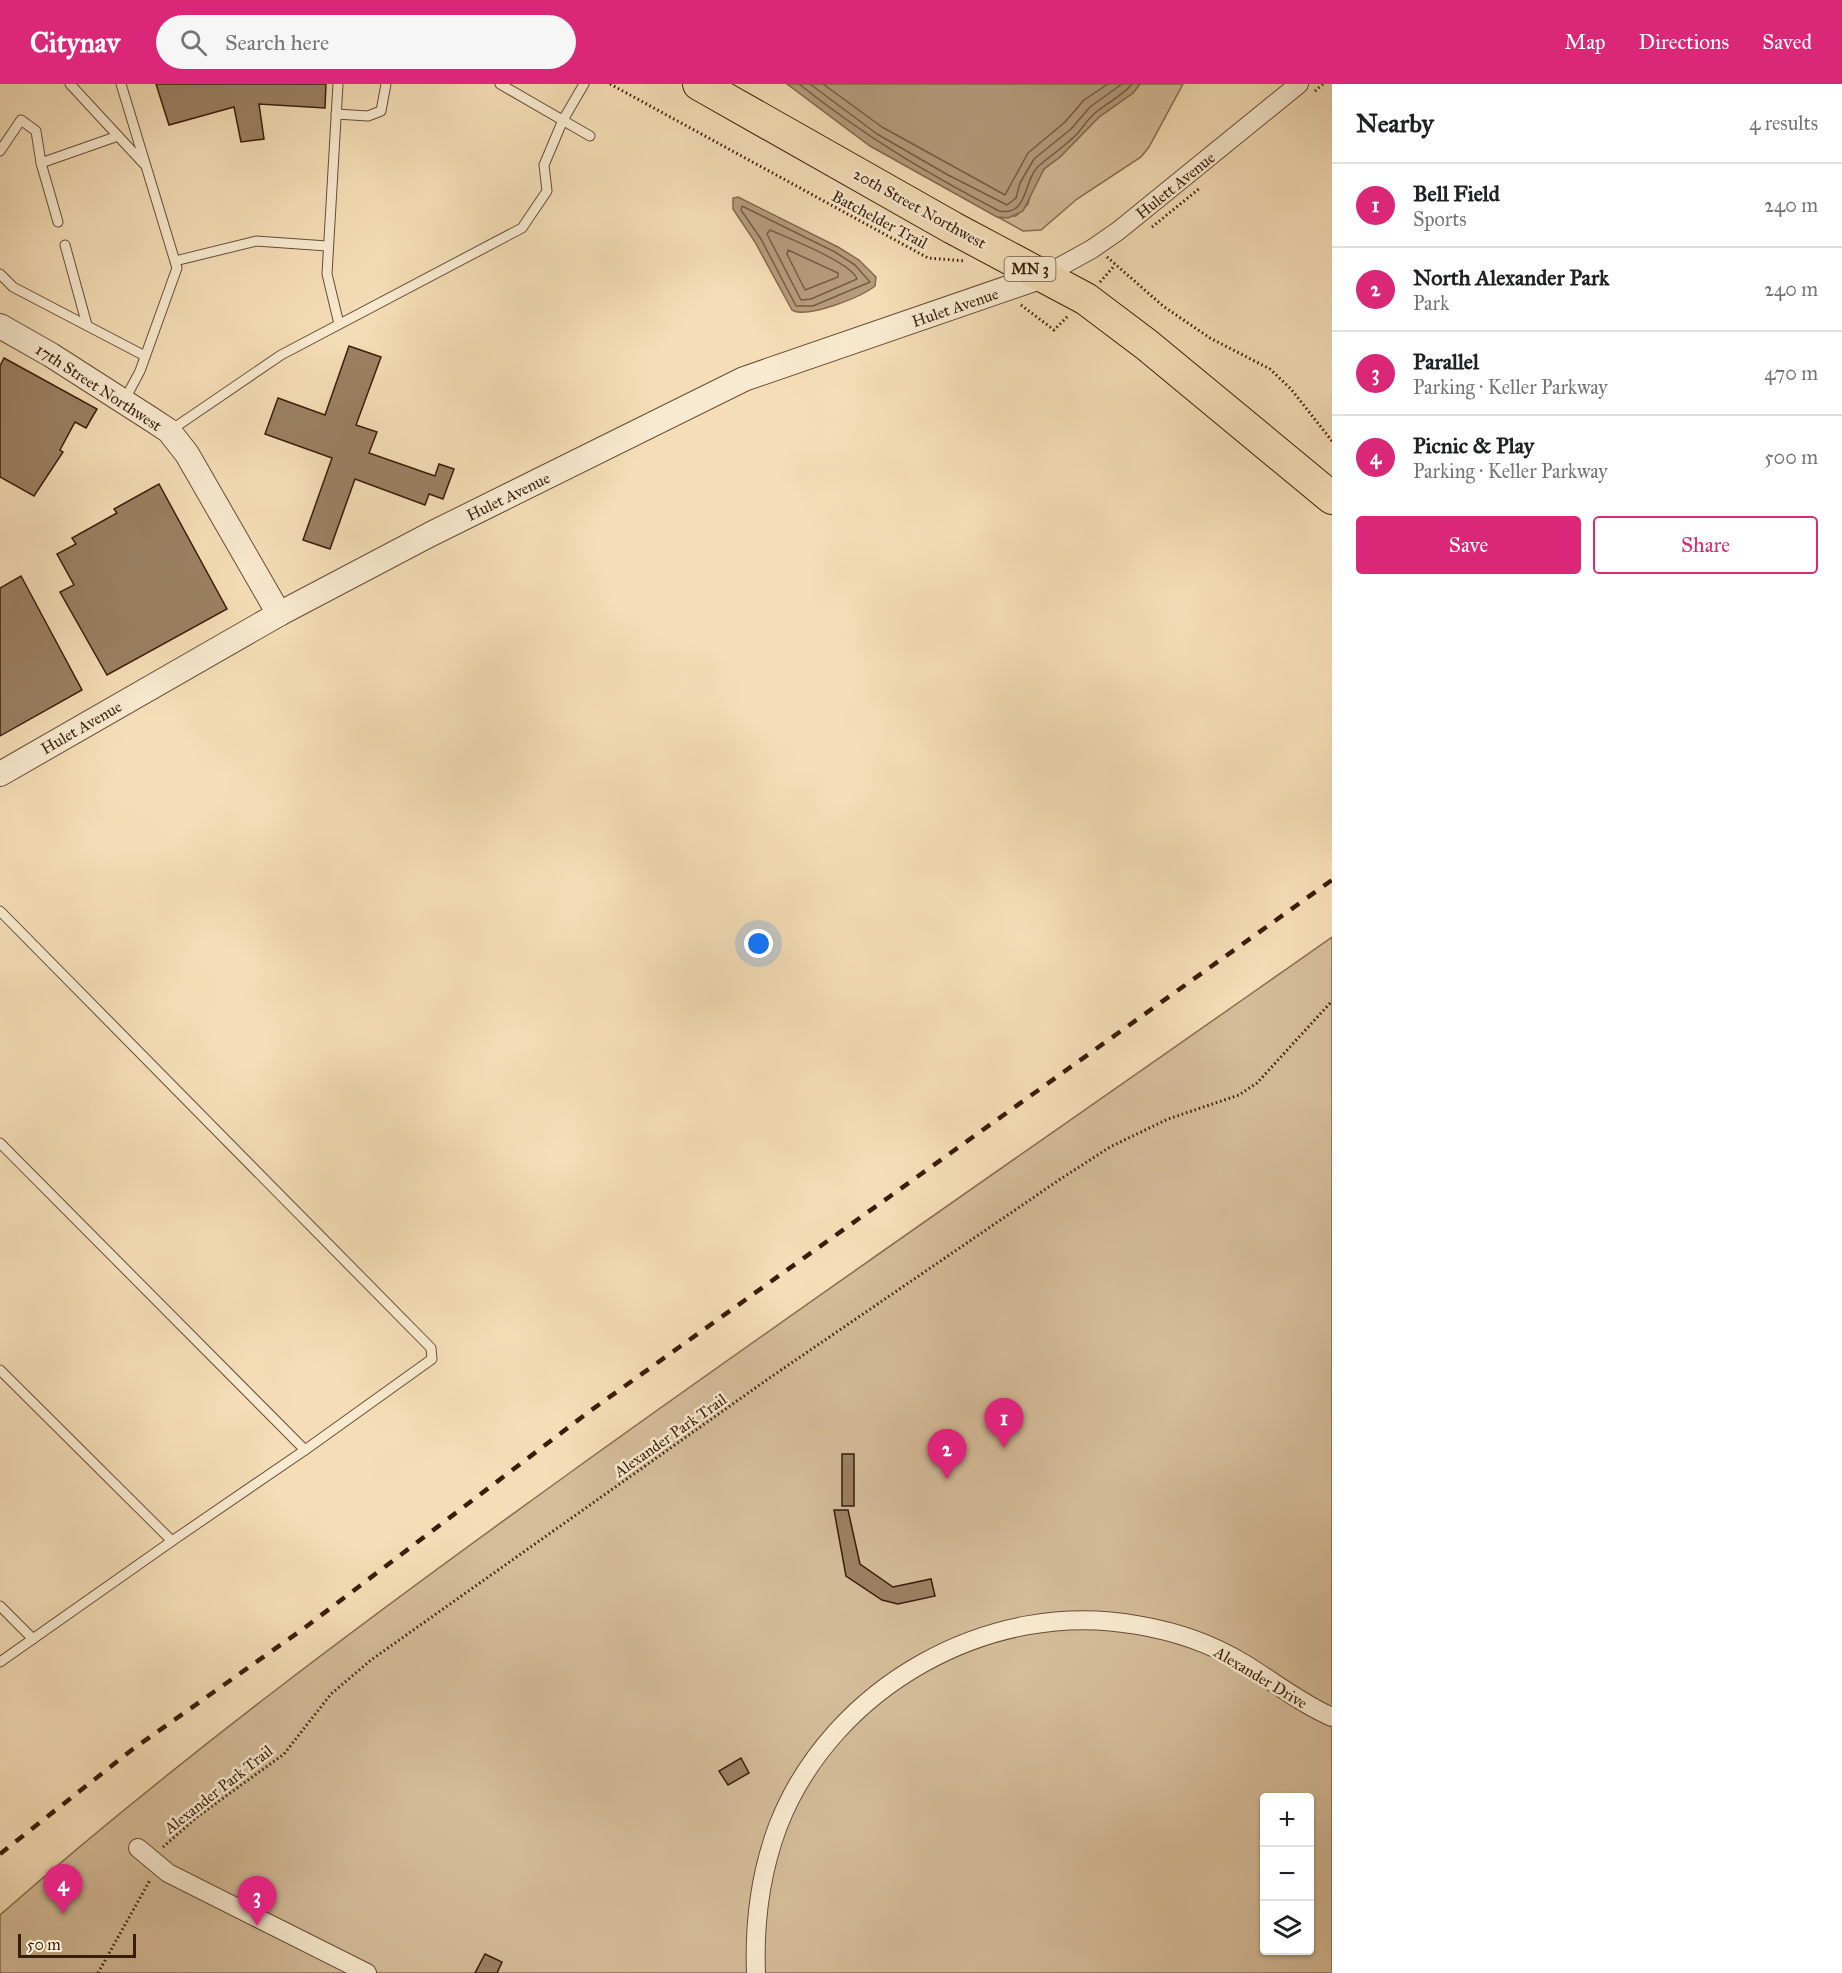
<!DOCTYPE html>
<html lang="en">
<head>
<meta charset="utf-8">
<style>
	:root { --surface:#fff; --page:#f6f6f6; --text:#202124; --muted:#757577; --line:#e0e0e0; --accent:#db2777 }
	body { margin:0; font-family:"IM FELL Great Primer",serif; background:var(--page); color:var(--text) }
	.controls { position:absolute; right:18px; bottom:18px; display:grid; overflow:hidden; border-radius:6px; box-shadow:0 2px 4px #0004 }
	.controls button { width:54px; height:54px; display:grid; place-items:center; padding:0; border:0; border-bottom:2px solid var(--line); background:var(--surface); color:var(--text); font:30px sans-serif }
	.scale { position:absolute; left:18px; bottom:15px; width:118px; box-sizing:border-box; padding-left:6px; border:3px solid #391d0b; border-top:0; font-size:16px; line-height:21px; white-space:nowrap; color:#391d0b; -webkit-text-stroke:4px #f8ead0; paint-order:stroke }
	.you { position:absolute; left:759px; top:860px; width:21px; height:21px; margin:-15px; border:4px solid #fff; border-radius:50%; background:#1a73e8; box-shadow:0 0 0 9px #1a73e833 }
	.badge { display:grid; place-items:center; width:39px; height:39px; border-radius:50%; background:var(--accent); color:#fff; font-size:20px; font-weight:700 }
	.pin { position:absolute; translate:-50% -50px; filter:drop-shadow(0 2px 3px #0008) }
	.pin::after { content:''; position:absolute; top:32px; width:21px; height:18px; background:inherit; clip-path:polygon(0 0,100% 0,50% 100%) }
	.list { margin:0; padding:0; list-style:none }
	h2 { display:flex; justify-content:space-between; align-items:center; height:78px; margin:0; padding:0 24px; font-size:26px }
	h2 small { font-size:20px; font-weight:400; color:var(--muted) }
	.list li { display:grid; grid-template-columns:39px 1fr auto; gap:18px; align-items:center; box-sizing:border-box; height:84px; padding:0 24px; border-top:2px solid var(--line) }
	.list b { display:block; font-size:22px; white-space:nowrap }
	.list p { margin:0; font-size:20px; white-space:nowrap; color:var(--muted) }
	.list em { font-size:20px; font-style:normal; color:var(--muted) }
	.actions { display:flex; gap:12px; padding:18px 24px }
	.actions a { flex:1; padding:14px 0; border:2px solid var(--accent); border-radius:6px; text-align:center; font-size:21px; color:var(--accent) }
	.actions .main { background:var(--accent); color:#fff }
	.icon { flex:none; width:33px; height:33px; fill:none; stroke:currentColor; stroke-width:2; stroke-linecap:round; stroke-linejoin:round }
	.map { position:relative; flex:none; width:1332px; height:1889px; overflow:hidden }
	header { display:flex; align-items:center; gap:36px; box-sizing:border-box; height:84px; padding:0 30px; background:var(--accent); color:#fff }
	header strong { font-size:28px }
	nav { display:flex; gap:33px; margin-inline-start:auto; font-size:21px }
	.search { width:420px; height:54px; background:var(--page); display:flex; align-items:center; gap:15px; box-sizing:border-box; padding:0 21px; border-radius:33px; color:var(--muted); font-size:22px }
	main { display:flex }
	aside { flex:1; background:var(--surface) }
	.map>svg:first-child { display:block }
	.green { fill:#d5bd9a; stroke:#876d52; stroke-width:1.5; fill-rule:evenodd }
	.water { fill:#b59c7d; stroke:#83694f; stroke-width:1.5 }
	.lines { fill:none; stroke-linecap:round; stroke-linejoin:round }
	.shore { stroke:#775c44; stroke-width:1.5 }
	.building { fill:#9b8164; stroke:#391d0b; stroke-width:1.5 }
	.service-casing { stroke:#684d36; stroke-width:11 }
	.minor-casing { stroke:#684d36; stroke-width:20 }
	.tertiary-casing { stroke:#684d36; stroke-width:26 }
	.trunk-casing { stroke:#391d0b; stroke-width:34 }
	.path { stroke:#391d0b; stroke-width:3; stroke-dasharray:1.5 3; stroke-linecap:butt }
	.service { stroke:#f8ead0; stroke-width:9 }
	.minor { stroke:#f8ead0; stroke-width:18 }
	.tertiary { stroke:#f8ead0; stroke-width:24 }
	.trunk { stroke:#f5deb7; stroke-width:32 }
	.rail { stroke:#391d0b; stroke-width:4.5; stroke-dasharray:10 10; stroke-linecap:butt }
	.labels { text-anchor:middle; stroke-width:5; stroke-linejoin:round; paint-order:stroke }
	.shield { fill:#f8ead0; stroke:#725a46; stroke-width:1.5 }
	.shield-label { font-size:15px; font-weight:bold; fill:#391d0b }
	.street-label { font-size:16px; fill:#391d0b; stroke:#f8ead0 }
</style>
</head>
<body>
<header>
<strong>Citynav</strong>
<div class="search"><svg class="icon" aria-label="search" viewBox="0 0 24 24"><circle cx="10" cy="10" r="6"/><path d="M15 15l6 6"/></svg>Search here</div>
<nav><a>Map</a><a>Directions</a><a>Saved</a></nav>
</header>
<main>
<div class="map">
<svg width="1332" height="1889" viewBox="0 0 1332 1889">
	<rect width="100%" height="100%" fill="#f5deb7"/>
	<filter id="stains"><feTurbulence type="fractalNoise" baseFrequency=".00333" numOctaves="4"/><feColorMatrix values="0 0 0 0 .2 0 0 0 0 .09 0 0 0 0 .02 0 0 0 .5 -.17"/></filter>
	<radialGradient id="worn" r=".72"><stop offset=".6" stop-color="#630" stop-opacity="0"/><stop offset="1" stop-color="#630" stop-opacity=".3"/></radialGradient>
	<!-- green -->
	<g class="green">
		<path d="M1140 0H1183L1149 63 1141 73 1077 115 1041 146 1023 147 998 133 1016 132 1028 120 1032 105 1044 85 1060 73 1099 33 1133 9Z"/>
		<path d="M1332 853V1889H0V1831C179 1674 371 1532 564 1393 818 1210 1076 1033 1332 853ZM1264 1714H1310V1866H1264Z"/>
	</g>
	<!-- water -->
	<g class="water">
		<path d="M787 0H1140L1133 9 1099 33 1060 73 1044 85 1023 127 1008 134 997 133 870 62Z"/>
		<path d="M738 113 838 163 859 176 876 193 875 202C861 213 807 235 792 226L755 158 733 125V114Z"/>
	</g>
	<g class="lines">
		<!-- shore -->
		<g class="shore">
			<path d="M799 0C864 52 925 88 999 127 1030 133 1022 94 1041 80 1053 70 1066 61 1077 50 1083 43 1088 35 1095 29 1107 19 1122 12 1132 0"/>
			<path d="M810 0 877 50 948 91 1007 121 1016 114 1020 99 1034 75 1071 45 1090 23 1122 0"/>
			<path d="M823 0 882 43 1005 111 1028 69 1065 38 1084 16 1108 0"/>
			<path d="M742 122 835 168 855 181 870 198 813 222H796L761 155 741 126Z"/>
			<path d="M770 146C788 154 852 179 857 195L811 215 801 216 767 150Z"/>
			<path d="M788 166 838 189V193L805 206 787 170Z"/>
		</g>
	</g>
	<!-- building -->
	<g class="building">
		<path d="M156 0H326L325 24 259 20 264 55 241 58 234 23 169 41Z"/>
		<path d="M349 262 381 273 356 341 377 348 369 369 435 392 439 380 454 385 443 415 429 410 425 421 355 395 330 465 303 456 332 374 265 350 278 314 325 331Z"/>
		<path d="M4 274 97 325 86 344 75 338 60 366 63 368 34 412 0 393V282Z"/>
		<path d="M159 400 227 525 107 591 60 508 74 501 57 470 76 460 72 454 117 429 114 425Z"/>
		<path d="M21 492 82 606 0 652V504Z"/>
		<rect x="842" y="1370" width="12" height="52"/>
		<path d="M834 1426H848L860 1480 893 1503 931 1495 935 1512 898 1520 882 1516 846 1492Z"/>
		<path d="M741 1674 749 1689 728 1701 719 1687Z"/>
		<path d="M485 1870 502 1878 497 1889H475Z"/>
	</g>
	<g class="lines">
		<defs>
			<g id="service">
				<path d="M70 0 144 80"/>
				<path d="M121 0 177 184 140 287 124 317"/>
				<path d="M338 0 327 190 339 240"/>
				<path d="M500 0 590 52"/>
				<path d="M336 30 368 32 381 27 386 0"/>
				<path d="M0 67 21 36 36 47 41 79 118 52"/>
				<path d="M41 79 58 138"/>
				<path d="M65 161 87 241"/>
				<path d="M175 177 256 157 327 162"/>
				<path d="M0 190 13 203 145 272"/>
				<path d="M171 346 281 271 522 144 547 107 544 81 563 36 584 0"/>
				<path d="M0 827 431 1264 432 1275 305 1366 0 1059"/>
				<path d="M0 1286 172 1457 0 1578"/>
				<path d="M172 1457 305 1366"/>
				<path d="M0 1522 33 1555"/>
			</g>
			<g id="minor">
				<path d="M1043 192 1092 165 1118 147 1299 0"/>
				<path d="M138 1764 168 1789 367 1889"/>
				<path d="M756 1889C754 1838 760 1790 778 1742 832 1603 990 1514 1137 1541 1173 1547 1212 1560 1243 1579 1273 1597 1300 1619 1332 1633"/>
			</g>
			<g id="tertiary">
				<path d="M0 242 51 271 154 337 169 347 187 370 279 530"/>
				<path d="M0 690 279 530 431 450 744 295 1043 192"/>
			</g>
			<path id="trunk" d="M699 0 953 144 1086 215 1147 261 1332 414"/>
		</defs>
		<!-- service casing -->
		<use href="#service" class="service-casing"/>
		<!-- minor casing -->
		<use href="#minor" class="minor-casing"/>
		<!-- tertiary casing -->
		<use href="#tertiary" class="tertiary-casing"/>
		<!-- trunk casing -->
		<use href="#trunk" class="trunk-casing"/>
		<!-- path -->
		<g class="path">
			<path d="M610 0 928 174 965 177"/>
			<path d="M1315 7 1323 0"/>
			<path d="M1152 143 1200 104"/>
			<path d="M1107 173 1163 222 1210 254 1270 285 1291 305 1332 357"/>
			<path d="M1100 198 1115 181"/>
			<path d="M1021 221 1054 246 1069 231"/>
			<path d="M163 1763 197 1733 284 1670 331 1610 371 1576 768 1295 1059 1096 1110 1063 1168 1035 1239 1011 1257 999 1332 917"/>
			<path d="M98 1889 150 1796"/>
		</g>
		<!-- service -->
		<use href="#service" class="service"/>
		<!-- minor -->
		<use href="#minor" class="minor"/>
		<!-- tertiary -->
		<use href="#tertiary" class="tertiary"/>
		<!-- trunk -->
		<use href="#trunk" class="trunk"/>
		<!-- rail -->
		<path class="rail" d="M0 1770 133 1665 303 1545 590 1327 1332 796"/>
	</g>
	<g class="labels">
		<!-- shield labels -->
		<rect class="shield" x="1004.5" y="173" width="51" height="24" rx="4.5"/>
		<g class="shield-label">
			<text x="1030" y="190">MN 3</text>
		</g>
		<!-- street labels -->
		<g class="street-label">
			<text transform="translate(1175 101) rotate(-39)" y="6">Hulett Avenue</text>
			<text transform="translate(920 124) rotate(29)" y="6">20th Street Northwest</text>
			<text transform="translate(880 135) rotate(28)" y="6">Batchelder Trail</text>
			<text transform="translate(955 223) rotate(-19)" y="6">Hulet Avenue</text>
			<text transform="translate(99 303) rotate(33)" y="6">17th Street Northwest</text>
			<text transform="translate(508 412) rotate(-26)" y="6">Hulet Avenue</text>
			<text transform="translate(81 643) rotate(-30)" y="6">Hulet Avenue</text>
			<text transform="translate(670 1351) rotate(-35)" y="6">Alexander Park Trail</text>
			<text transform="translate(1261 1593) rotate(31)" y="6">Alexander Drive</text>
			<text transform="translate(218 1705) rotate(-38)" y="6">Alexander Park Trail</text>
		</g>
	</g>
	<rect width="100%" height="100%" filter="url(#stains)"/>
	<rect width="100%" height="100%" fill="url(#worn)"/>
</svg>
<div class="controls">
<button>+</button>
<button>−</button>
<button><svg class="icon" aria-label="layers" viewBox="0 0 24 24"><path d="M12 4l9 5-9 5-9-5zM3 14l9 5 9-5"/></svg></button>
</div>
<div class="scale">50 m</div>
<div class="you"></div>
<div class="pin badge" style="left:1004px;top:1364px">1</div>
<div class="pin badge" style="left:947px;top:1395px">2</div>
<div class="pin badge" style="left:257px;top:1842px">3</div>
<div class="pin badge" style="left:63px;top:1830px">4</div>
</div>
<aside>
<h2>Nearby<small>4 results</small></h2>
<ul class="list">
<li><span class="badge">1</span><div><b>Bell Field</b><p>Sports</p></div><em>240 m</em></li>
<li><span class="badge">2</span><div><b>North Alexander Park</b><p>Park</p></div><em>240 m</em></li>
<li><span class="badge">3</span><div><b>Parallel</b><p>Parking · Keller Parkway</p></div><em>470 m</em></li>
<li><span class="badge">4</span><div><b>Picnic &amp; Play</b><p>Parking · Keller Parkway</p></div><em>500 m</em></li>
</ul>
<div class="actions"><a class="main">Save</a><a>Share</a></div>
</aside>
</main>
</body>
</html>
